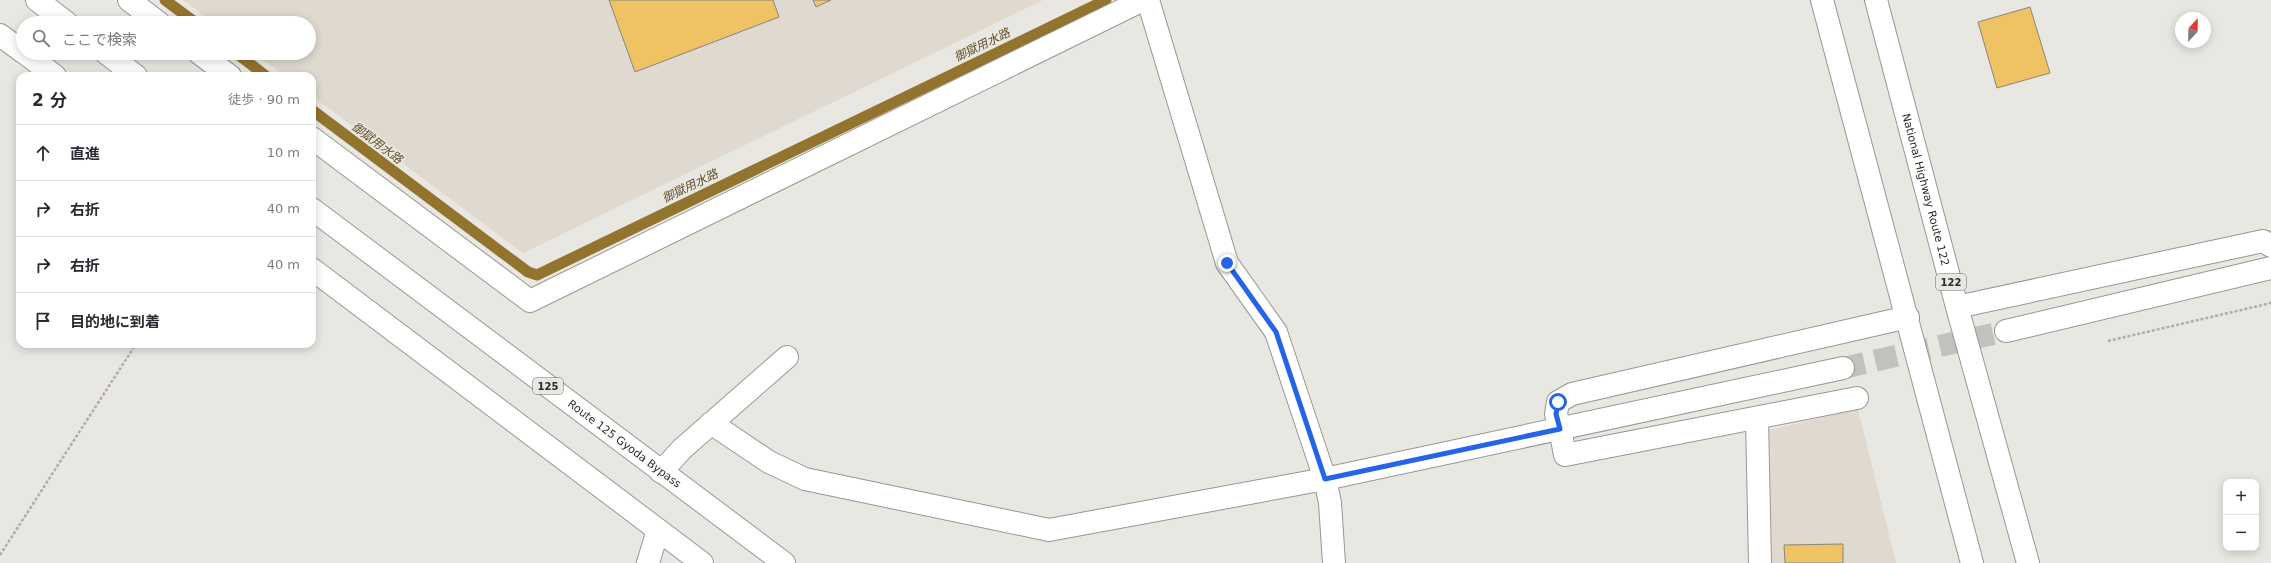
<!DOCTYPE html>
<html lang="ja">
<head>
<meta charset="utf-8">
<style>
	:root { --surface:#fff; --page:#f7f7f7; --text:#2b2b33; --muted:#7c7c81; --line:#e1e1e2 }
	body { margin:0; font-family:"DejaVu Sans","Noto Sans JP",sans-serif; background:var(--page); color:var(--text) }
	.controls { position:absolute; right:12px; bottom:12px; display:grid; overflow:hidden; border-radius:8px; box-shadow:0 2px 10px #0003 }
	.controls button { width:36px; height:36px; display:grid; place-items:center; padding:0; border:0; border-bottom:1px solid var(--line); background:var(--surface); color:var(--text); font:20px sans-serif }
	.compass { position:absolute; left:2175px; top:12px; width:36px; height:36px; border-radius:50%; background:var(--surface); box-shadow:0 2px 10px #0003; rotate:22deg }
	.stop { position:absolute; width:12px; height:12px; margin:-9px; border:3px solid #2563eb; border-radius:50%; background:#fff }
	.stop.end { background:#2563eb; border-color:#fff; box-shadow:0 1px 4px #0008 }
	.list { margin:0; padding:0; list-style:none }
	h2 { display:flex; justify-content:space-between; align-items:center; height:52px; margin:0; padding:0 16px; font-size:17px }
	h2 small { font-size:13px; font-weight:400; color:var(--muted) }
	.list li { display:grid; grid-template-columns:26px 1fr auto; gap:12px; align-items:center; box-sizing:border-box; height:56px; padding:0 16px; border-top:1px solid var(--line) }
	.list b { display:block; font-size:15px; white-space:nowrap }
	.list em { font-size:13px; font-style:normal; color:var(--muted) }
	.icon { flex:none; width:22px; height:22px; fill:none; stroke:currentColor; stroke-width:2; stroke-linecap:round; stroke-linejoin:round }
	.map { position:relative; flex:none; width:2271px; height:563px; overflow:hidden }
	.search { position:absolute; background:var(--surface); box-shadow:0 2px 10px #0003; left:16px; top:16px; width:300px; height:44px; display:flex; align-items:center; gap:10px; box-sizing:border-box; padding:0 14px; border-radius:22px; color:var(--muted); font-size:15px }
	.panel { position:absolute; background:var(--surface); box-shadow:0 2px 10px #0003; left:16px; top:72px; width:300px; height:276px; border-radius:12px }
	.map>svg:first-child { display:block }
	.built { fill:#dfd9cf }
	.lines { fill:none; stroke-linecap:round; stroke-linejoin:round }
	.stream { stroke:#93742e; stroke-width:11 }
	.building { fill:#efc363; stroke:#878581 }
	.minor-tunnel { stroke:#c3c1bd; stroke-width:22; stroke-dasharray:22 11; stroke-linecap:butt }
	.service-casing { stroke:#999792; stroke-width:24 }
	.minor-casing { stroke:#999792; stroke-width:24 }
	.trunk-casing { stroke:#999792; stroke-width:24 }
	.path { stroke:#afada9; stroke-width:2.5; stroke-dasharray:3 2; stroke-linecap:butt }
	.service { stroke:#fff; stroke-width:22 }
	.minor { stroke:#fff; stroke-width:22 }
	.trunk { stroke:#fff; stroke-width:22 }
	.route { stroke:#2563eb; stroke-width:5 }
	.labels { text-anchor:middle; stroke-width:4; stroke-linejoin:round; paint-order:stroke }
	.shield { fill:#e9e7e2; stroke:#646360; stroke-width:1 }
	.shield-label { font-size:10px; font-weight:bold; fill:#2b2a28 }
	.street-label { font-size:11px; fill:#2b2a28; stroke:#e9e7e2 }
	.water-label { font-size:12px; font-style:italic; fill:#635029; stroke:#e9e7e2 }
</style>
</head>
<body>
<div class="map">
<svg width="2271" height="563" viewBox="0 0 2271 563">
	<rect width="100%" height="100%" fill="#e9e7e2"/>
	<!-- built -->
	<g class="built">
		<path d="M183 0H1043L523 253 312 96V76H285L254 53H309V23H214Z"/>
		<path d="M1858 409 1896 563H1772L1769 430Z"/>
	</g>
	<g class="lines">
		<!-- stream -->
		<g class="stream">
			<path d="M165 0 196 23"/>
			<path d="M236 53 266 76"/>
			<path d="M312 110 528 272 537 275 1106 0"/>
		</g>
	</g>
	<!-- building -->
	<g class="building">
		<path d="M609 0H773L779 17 635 72Z"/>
		<path d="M813 0H831L816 7Z"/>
		<path d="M2030 7 2050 73 1997 88 1978 22Z"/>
		<path d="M1843 544V563H1785L1784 545Z"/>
	</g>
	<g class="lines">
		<!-- minor-tunnel -->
		<path class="minor-tunnel" d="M1843 368 2006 331"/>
		<defs>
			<g id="service">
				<path d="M1757 418 1760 563"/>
				<path d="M711 423 769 462 805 479 1049 530 1325 479 1330 503 1334 563"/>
				<path d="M1560 429 1565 455 1857 398"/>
				<path d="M661 472 682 449 787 357"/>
				<path d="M648 563 658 530"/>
			</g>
			<g id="minor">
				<path d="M129 0 159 23"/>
				<path d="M1148 0 1227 263 1276 332 1325 479 1843 368"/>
				<path d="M199 53 230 76"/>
				<path d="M312 138 530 301 1143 0"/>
				<path d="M1957 307 2263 241 2271 246"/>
				<path d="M2006 331 2271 268"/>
				<path d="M1560 429 1556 414 1558 402 1572 394 1908 317"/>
			</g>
			<g id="trunk">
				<path d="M37 0 67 23"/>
				<path d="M1822 0 1972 563"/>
				<path id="s1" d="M1876 0 1957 307 2028 563"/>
				<path d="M0 35 23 52"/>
				<path d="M25 53 55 76"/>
				<path d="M106 53 136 76"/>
				<path id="s2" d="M312 209 784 563"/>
				<path d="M312 269 702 563"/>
			</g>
		</defs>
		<!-- service casing -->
		<use href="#service" class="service-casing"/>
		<!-- minor casing -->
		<use href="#minor" class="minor-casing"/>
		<!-- trunk casing -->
		<use href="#trunk" class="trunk-casing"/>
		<!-- path -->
		<g class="path">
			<path d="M2108 341 2271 303"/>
			<path d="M0 555 136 344"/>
		</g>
		<!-- service -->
		<use href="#service" class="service"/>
		<!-- minor -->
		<use href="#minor" class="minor"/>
		<!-- trunk -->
		<use href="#trunk" class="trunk"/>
	</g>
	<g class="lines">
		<!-- route -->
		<path class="route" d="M1227 263 1276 332 1325 479 1560 429 1556 414 1558 402"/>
	</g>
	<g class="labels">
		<!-- shield labels -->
		<g class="shield">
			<rect x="1936" y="274" width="30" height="16" rx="3"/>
			<rect x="533" y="378" width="30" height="16" rx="3"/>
		</g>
		<g class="shield-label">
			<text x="1951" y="286">122</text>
			<text x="548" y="390">125</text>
		</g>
		<!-- street labels -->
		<g class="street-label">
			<text dy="4" stroke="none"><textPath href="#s1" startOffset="196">National Highway Route 122</textPath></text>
			<text dy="4" stroke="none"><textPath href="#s2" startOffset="391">Route 125 Gyoda Bypass</textPath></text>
		</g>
		<!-- water labels -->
		<g class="water-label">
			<text transform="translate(982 45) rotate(-26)" y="4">御獄用水路</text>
			<text transform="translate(377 143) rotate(37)" y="4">御獄用水路</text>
			<text transform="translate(690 186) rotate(-26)" y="4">御獄用水路</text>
		</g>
	</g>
</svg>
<div class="controls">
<button>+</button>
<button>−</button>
</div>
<svg class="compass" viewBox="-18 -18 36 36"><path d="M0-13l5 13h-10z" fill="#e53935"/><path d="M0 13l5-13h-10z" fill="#7c7c81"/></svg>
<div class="stop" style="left:1558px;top:402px"></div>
<div class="stop end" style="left:1227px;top:263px"></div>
<div class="search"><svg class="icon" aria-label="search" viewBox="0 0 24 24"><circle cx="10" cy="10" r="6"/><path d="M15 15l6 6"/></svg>ここで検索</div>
<section class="panel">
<h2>2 分<small>徒歩 · 90 m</small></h2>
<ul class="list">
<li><svg class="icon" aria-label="ahead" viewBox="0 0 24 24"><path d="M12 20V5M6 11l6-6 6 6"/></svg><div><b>直進</b></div><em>10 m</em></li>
<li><svg class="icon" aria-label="right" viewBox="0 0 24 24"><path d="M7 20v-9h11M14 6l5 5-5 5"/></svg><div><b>右折</b></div><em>40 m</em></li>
<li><svg class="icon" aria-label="right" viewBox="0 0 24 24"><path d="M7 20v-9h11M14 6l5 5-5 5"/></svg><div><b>右折</b></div><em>40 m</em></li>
<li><svg class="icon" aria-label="arrive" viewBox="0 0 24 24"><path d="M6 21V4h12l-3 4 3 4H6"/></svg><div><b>目的地に到着</b></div></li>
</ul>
</section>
</div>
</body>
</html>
